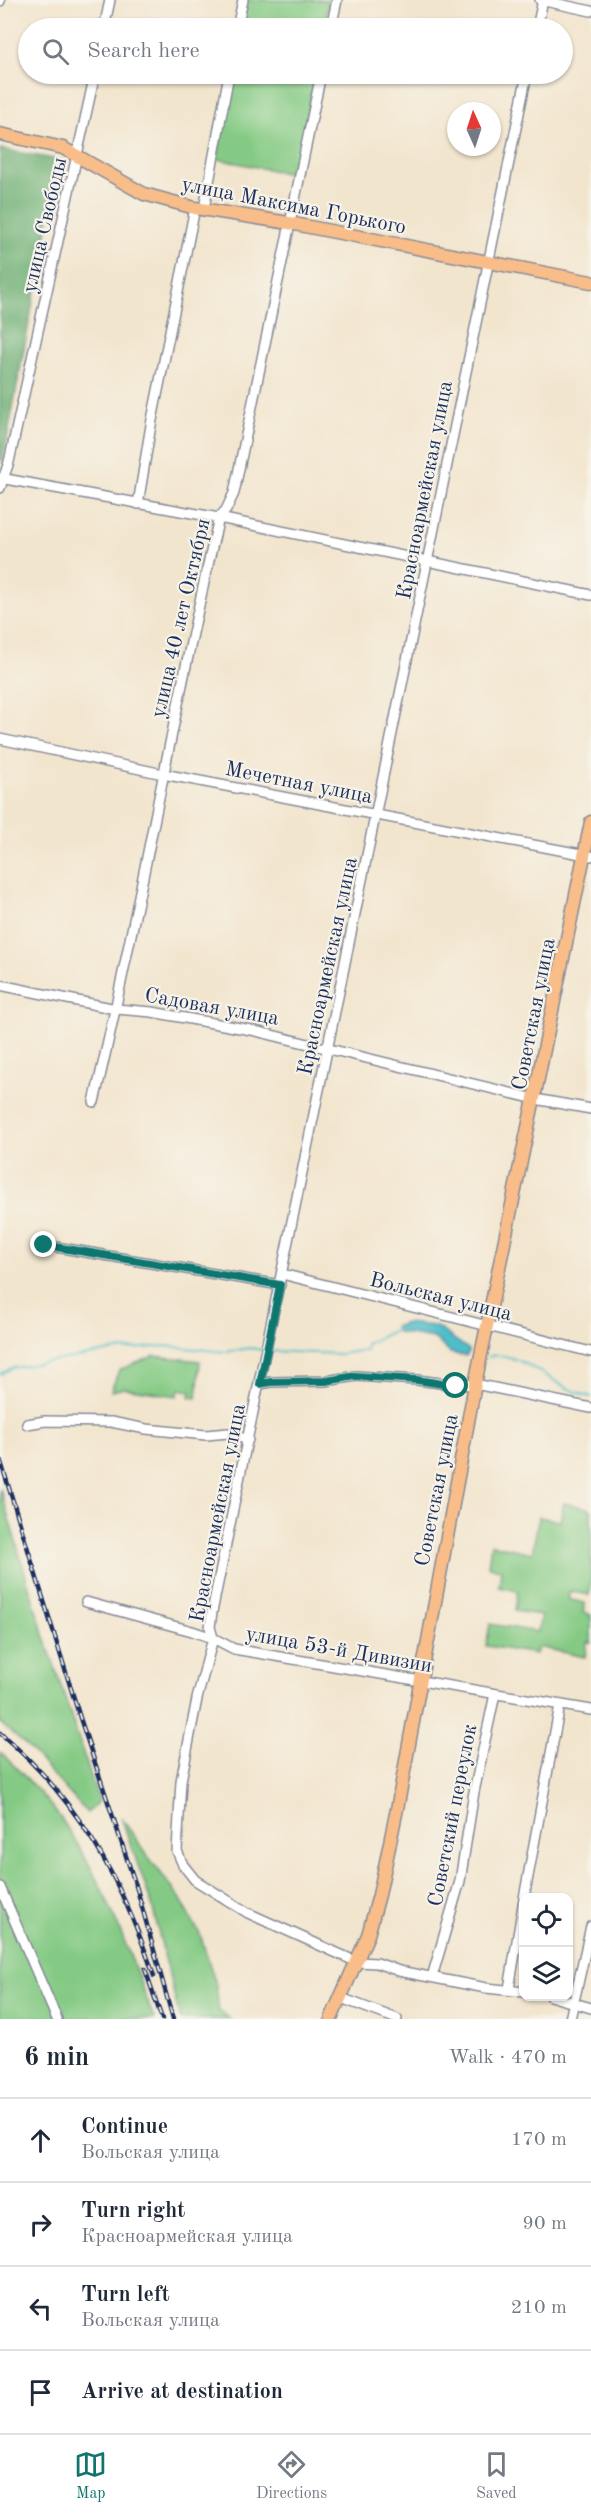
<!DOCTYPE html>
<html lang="en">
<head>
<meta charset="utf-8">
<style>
	:root { --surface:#fff; --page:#f2f2f3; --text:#1f2937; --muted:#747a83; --line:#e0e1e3; --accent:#0f766e }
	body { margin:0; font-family:"Old Standard TT",serif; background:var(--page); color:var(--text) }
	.controls { position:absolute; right:18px; bottom:18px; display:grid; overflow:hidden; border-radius:12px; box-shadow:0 2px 4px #0004 }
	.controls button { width:54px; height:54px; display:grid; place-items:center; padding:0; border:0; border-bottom:2px solid var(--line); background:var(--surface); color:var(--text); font:30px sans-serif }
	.compass { position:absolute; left:447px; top:102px; width:54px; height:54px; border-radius:50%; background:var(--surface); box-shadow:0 2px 4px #0004; rotate:357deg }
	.stop { position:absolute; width:18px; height:18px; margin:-14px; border:4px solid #0f766e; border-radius:50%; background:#fff }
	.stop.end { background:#0f766e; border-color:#fff; box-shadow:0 2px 6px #0008 }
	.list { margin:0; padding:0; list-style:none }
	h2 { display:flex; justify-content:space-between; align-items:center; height:78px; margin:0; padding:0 24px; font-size:26px }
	h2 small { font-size:20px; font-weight:400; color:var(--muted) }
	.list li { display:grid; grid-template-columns:39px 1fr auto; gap:18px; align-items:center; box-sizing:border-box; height:84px; padding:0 24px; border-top:2px solid var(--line) }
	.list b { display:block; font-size:22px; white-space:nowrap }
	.list p { margin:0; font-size:20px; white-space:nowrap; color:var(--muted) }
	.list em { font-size:20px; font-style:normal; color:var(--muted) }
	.icon { flex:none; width:33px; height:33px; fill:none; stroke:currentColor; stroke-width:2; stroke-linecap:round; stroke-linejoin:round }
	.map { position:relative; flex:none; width:591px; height:2019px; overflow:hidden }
	.search { position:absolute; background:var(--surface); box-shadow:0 2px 4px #0004; left:18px; right:18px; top:18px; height:66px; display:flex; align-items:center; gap:15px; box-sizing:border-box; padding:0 21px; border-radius:33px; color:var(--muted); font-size:22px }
	.sheet { height:414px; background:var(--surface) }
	nav { display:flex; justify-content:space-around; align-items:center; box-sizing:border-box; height:84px; border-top:2px solid var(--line); background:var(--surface); font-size:16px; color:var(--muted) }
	nav a { display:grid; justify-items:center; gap:3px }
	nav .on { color:var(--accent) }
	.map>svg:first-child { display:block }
	.green { fill:#84ca84; stroke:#507c71; stroke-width:1.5 }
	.forest { fill:#6bae72; stroke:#436e68; stroke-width:1.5 }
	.water { fill:#50bec8; stroke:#367693; stroke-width:1.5 }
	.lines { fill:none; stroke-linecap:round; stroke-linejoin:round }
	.stream { stroke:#50bec8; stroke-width:2 }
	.minor-casing { stroke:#868a96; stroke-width:12 }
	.major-casing { stroke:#868a96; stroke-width:15 }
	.minor { stroke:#fff; stroke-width:9 }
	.major { stroke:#f8bd89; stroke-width:12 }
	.rail-casing { stroke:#1b2f5e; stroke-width:4.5 }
	.rail { stroke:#f7f3e8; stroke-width:2; stroke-dasharray:7; stroke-linecap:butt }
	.route { stroke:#0f766e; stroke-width:8 }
	.labels { text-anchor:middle; stroke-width:4.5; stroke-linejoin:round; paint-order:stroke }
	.street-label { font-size:21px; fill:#1b2f5e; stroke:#f7f3e8 }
</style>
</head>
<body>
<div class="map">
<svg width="591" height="2019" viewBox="0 0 591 2019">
	<rect width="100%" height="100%" fill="#f7f3e8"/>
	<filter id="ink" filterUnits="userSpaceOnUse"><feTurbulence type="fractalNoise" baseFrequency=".0167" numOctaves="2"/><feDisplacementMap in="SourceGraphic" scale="12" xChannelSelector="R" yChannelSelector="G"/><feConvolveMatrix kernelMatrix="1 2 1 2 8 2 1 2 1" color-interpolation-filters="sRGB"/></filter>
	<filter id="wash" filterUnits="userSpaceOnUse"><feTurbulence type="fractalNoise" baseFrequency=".008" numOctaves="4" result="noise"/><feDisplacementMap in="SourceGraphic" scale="24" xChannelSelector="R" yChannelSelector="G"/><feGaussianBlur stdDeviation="1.35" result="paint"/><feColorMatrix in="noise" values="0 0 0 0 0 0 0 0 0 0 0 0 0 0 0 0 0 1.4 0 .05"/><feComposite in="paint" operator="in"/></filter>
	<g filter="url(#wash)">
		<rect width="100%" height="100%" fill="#f2e5ce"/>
		<!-- green -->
		<g class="green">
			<path d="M245 0H329L324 28H240Z"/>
			<path d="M232 74H315L296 175 217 159Z"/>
			<path d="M154 1356 200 1361 197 1398 190 1397 191 1391 179 1389 177 1396 124 1388 111 1391 119 1370Z"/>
			<path d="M0 1488 36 1610 99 1801 87 1813 26 1745 0 1723Z"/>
			<path d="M564 1503 591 1509V1586L589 1595 570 1591 568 1599 585 1603 583 1612 591 1615V1643L587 1642 585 1657 538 1647 536 1654 486 1646 490 1624 538 1632 541 1615 515 1611 518 1591 499 1587 501 1570 488 1566 491 1544 532 1553 539 1517 560 1521Z"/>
			<path d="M0 1752C23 1774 46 1797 64 1823 105 1884 129 1951 154 2019H0Z"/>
			<path d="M121 1817 147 1855 180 1898 200 1934 216 1985 219 2011 230 2019H180L152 1905Z"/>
		</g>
		<!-- forest -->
		<path class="forest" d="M0 149 60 160 3 460 0 461Z"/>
		<!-- water -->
		<path class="water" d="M406 1323 435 1326 468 1349 469 1352 466 1356 450 1353 434 1338 397 1332 395 1327Z"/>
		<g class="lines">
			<!-- stream -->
			<g class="stream">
				<path d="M268 1351 340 1354 366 1350V1344L397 1329"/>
				<path d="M488 1357C511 1349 545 1376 565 1387 573 1391 582 1394 591 1397"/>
				<path d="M0 1374 12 1368 118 1350 165 1346 226 1352 250 1348 262 1350"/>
			</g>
		</g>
	</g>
	<g filter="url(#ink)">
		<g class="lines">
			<defs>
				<g id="minor">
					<path d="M540 0 591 11"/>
					<path d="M0 1V0"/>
					<path d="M104 28 110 0"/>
					<path d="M237 28 243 0"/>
					<path d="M331 28 337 0"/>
					<path d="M537 28 543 0"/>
					<path d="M204 209 229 74"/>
					<path d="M0 478 219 518 591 595"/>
					<path d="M0 488 9 462 95 74"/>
					<path d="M138 504 151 425 195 208"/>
					<path d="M0 739 163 774 591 856"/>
					<path d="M0 985 116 1009 152 1012 251 1030 535 1099 591 1109"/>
					<path d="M94 1102C141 908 172 712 219 518L226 510 234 493 321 74"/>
					<path d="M44 1245 280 1285"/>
					<path d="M282 1274 591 1352"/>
					<path d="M260 1384 271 1382 326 1381 356 1376 417 1380 456 1385 475 1384 591 1408"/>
					<path d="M27 1424 45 1421 111 1422 146 1429 206 1435 228 1433 248 1440"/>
					<path d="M86 1602 192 1631 213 1638 234 1649 591 1710"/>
					<path d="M0 1887 57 2019"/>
					<path d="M524 1898 560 1705"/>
					<path d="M432 1977 460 1881 474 1792 495 1694"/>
					<path d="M509 1989 524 1899"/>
					<path d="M524 1992 486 1988 399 1971 377 1963 357 1962 248 1913 195 1880 183 1865 177 1851 181 1781 197 1699 213 1638 210 1627 212 1612 527 74"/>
					<path d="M550 1996 591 2008"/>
					<path d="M341 1998 397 2019"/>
					<path d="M570 2019 591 1926"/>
				</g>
				<g id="major">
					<path d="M0 134 63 148 144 194 195 208 289 223 591 282"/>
					<path d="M331 2019 368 1935 379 1895 398 1804 475 1384 591 822"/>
				</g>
			</defs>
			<!-- minor casing -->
			<use href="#minor" class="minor-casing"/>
			<!-- major casing -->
			<use href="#major" class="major-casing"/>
			<!-- minor -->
			<use href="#minor" class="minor"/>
			<!-- major -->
			<use href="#major" class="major"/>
			<defs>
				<g id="rail">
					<path d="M0 1459 81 1721 137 1889 173 2019"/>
					<path d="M0 1733C79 1800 122 1880 154 1976"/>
					<path d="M145 1969 162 2019"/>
				</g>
			</defs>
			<!-- rail casing -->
			<use href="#rail" class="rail-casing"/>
			<!-- rail -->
			<use href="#rail" class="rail"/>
		</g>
	</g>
	<g class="lines" filter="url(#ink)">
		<!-- route -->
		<path class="route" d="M44 1245 280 1285 260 1384 271 1382 326 1381 356 1376 417 1380 456 1386"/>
	</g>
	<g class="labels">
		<!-- street labels -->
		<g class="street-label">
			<text transform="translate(294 205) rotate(11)" y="7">улица Максима Горького</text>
			<text transform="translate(44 225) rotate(-77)" y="7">улица Свободы</text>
			<text transform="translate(424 490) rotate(-79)" y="7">Красноармейская улица</text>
			<text transform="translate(180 618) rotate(-77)" y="7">улица 40 лет Октября</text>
			<text transform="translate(299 782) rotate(11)" y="7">Мечетная улица</text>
			<text transform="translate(327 966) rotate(-78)" y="7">Красноармейская улица</text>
			<text transform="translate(212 1006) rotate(10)" y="7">Садовая улица</text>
			<text transform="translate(533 1014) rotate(-79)" y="7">Советская улица</text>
			<text transform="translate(441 1296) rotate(14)" y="7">Вольская улица</text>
			<text transform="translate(436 1490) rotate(-79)" y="7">Советская улица</text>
			<text transform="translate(217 1513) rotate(-79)" y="7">Красноармейская улица</text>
			<text transform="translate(339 1649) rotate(10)" y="7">улица 53-й Дивизии</text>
			<text transform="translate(452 1815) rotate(-79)" y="7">Советский переулок</text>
		</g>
	</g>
</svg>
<div class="controls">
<button><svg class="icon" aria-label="locate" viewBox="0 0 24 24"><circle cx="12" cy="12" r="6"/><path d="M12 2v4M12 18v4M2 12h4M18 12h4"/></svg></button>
<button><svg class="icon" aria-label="layers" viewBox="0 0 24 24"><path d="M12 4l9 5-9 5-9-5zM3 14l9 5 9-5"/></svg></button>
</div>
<svg class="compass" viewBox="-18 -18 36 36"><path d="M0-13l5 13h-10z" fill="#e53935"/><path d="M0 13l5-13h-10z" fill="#747a83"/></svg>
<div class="stop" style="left:456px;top:1386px"></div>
<div class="stop end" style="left:44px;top:1245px"></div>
<div class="search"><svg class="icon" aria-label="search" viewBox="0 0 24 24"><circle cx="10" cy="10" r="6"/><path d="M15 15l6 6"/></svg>Search here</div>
</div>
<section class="sheet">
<h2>6 min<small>Walk · 470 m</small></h2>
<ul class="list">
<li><svg class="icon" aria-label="ahead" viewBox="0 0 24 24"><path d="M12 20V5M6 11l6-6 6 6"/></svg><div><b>Continue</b><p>Вольская улица</p></div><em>170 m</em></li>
<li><svg class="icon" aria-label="right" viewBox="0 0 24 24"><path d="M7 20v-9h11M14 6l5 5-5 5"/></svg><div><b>Turn right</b><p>Красноармейская улица</p></div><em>90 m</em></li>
<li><svg class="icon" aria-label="left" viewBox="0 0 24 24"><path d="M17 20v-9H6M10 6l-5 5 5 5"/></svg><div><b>Turn left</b><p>Вольская улица</p></div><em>210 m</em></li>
<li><svg class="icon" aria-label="arrive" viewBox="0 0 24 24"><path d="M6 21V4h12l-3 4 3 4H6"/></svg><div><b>Arrive at destination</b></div></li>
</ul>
</section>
<nav>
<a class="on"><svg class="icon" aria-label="map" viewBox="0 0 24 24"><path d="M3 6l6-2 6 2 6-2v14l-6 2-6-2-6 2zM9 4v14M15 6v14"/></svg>Map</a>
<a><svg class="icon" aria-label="directions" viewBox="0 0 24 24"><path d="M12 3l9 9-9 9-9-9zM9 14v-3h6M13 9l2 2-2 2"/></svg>Directions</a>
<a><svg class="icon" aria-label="saved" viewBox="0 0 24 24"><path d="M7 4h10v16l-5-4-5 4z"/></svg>Saved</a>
</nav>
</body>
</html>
